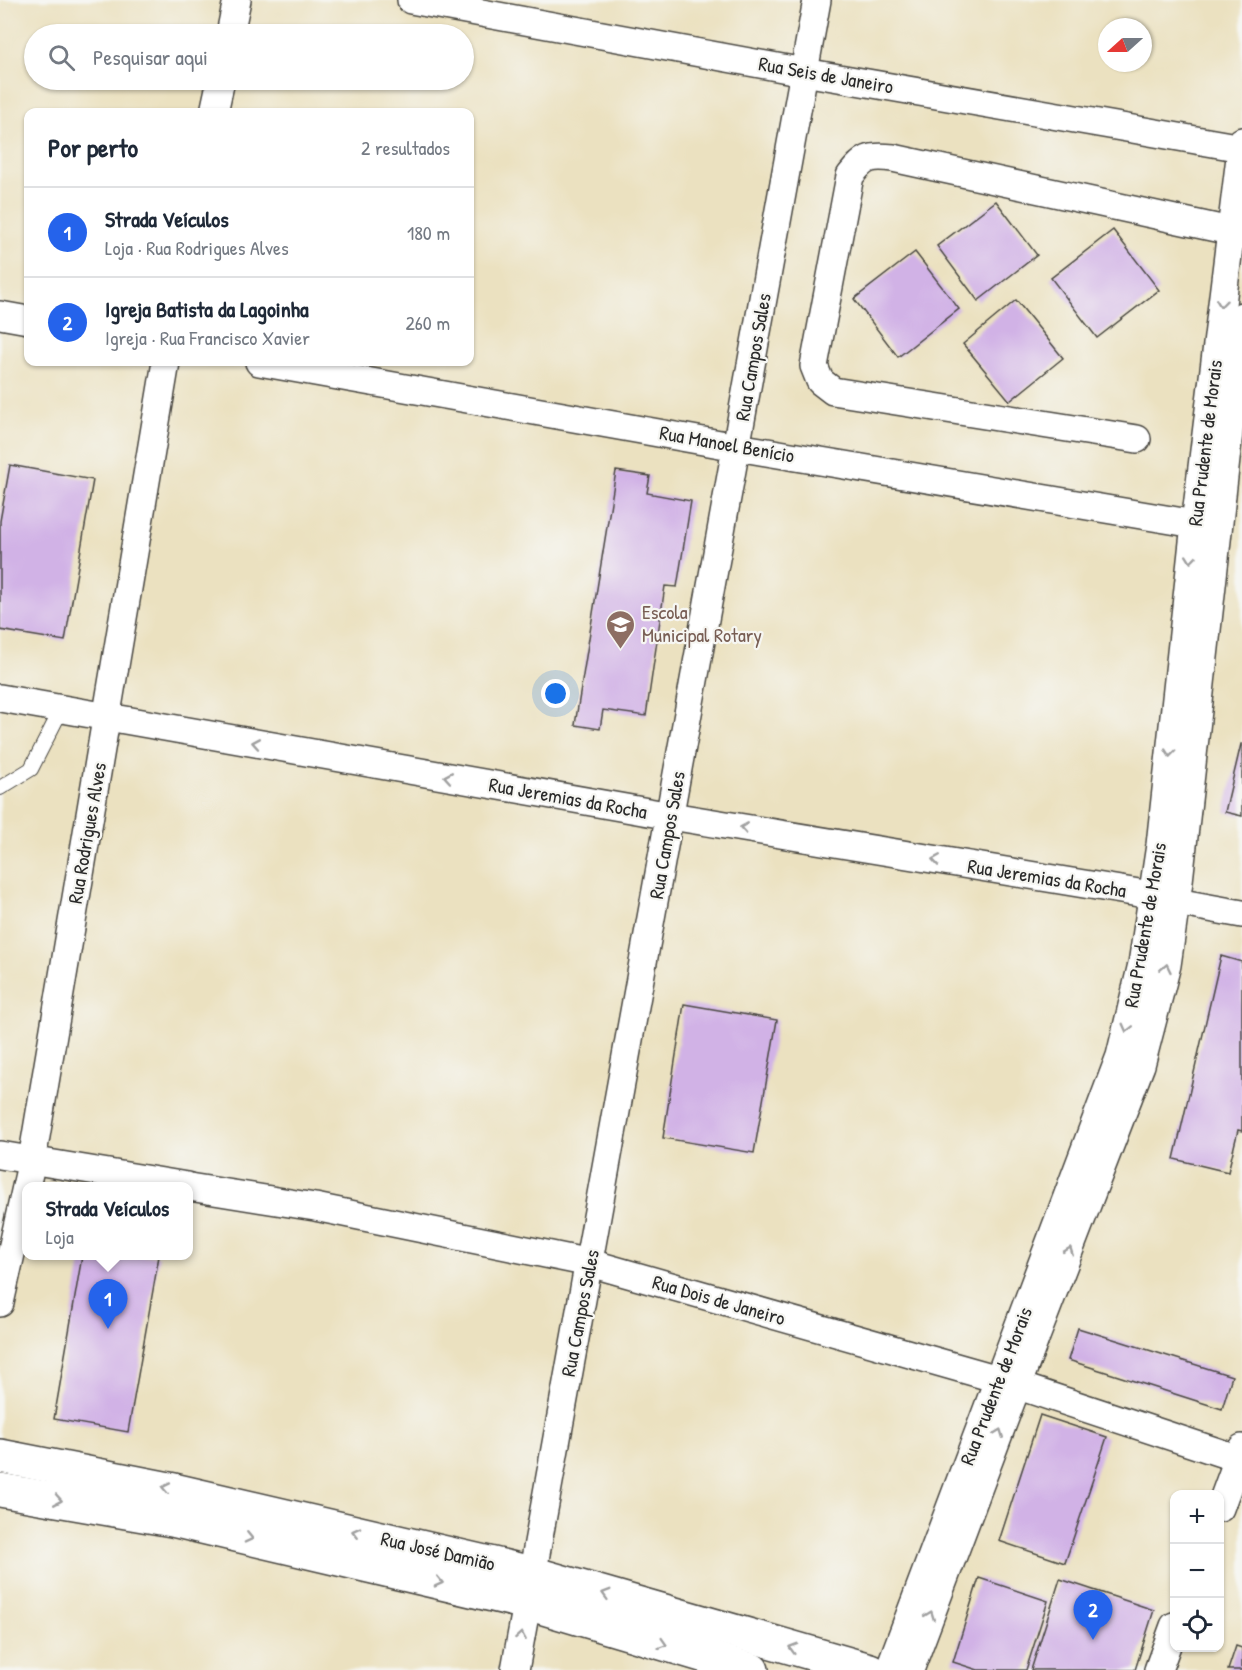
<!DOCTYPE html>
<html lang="pt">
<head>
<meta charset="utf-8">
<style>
	:root { --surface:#fff; --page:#f6f6f7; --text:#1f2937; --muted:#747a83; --line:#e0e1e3; --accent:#2563eb }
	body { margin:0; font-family:"Patrick Hand",sans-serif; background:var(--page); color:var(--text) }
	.controls { position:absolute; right:18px; bottom:18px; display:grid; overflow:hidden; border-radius:12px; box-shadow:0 2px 4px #0004 }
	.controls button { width:54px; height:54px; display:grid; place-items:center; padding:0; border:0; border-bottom:2px solid var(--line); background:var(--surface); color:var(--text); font:30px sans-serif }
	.compass { position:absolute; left:1098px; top:18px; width:54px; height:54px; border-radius:50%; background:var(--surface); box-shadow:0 2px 4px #0004; rotate:249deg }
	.you { position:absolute; left:556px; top:694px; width:21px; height:21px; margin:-15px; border:4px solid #fff; border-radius:50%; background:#1a73e8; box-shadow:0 0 0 9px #1a73e833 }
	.badge { display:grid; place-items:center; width:39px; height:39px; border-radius:50%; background:var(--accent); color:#fff; font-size:20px; font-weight:700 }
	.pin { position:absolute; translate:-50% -50px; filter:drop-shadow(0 2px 3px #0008) }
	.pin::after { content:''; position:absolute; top:32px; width:21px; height:18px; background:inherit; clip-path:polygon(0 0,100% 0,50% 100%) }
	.popup { position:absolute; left:22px; top:1182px; width:171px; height:78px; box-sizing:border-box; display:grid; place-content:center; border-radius:12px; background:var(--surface); filter:drop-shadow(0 2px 4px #0005); font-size:20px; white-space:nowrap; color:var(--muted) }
	.popup b { font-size:22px; color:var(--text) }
	.popup::after { content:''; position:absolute; left:50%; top:100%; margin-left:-12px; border:12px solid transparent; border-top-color:var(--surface) }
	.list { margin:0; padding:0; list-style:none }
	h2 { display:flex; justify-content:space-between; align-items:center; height:78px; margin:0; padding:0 24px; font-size:26px }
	h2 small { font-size:20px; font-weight:400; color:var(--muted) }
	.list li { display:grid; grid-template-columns:39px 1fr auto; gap:18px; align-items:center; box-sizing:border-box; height:90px; padding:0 24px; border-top:2px solid var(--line) }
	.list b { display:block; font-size:22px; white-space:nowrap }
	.list p { margin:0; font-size:20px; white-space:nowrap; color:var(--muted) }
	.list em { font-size:20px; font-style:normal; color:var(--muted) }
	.icon { flex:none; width:33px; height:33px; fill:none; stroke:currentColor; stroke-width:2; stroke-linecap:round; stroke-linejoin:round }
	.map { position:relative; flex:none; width:1242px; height:1670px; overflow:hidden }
	.search { position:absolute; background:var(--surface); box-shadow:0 2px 4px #0004; left:24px; top:24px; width:450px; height:66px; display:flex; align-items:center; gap:15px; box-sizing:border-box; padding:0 21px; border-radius:33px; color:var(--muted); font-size:22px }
	.panel { position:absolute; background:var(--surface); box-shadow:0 2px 4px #0004; left:24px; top:108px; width:450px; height:258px; border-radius:12px }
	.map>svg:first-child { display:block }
	.building { fill:#d1b2e6 }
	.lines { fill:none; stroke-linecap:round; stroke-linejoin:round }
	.lane-casing { stroke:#484641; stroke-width:16 }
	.street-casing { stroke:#484641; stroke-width:30 }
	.secondary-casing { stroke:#484641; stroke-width:36 }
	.lane { stroke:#fff; stroke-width:14 }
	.street { stroke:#fff; stroke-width:27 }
	.secondary { stroke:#fff; stroke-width:33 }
	.oneway { stroke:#a0a0a0 }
	.labels { text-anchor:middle; stroke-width:4.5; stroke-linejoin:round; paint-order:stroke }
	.street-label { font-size:20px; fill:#2b2b2b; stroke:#f6f6f2 }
	.education-label { font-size:20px; fill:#785e54; stroke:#f6f6f2; text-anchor:start }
</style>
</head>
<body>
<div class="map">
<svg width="1242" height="1670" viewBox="0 0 1242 1670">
	<rect width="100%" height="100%" fill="#f6f6f2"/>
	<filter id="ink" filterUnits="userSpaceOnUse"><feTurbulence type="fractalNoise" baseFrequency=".0167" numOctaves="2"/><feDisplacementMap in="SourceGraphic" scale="12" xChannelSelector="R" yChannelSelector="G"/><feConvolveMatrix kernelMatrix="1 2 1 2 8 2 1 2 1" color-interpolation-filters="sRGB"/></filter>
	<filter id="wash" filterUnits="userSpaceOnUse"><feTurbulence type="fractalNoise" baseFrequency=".008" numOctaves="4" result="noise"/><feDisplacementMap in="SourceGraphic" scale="24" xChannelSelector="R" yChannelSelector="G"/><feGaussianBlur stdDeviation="1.35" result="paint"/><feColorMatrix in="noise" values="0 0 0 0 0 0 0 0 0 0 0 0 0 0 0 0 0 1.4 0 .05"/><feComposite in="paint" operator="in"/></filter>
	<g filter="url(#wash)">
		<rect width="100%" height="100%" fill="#ebe1c0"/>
		<g id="blocks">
			<!-- building -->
			<g class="building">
				<path d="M996 201 1037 255 978 301 937 246Z"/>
				<path d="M1113 230 1159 290 1097 338 1051 278Z"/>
				<path d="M915 252 959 309 898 357 854 299Z"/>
				<path d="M1016 300 1063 358 1010 401 963 344Z"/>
				<path d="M10 465 93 480 65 641 0 630V521Z"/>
				<path d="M616 471 650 476 647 493 691 501 677 587 665 586 646 716 603 710 600 729 575 725Z"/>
				<path d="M1241 744H1242V816L1225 812Z"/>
				<path d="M1221 956 1242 962V1131L1238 1130 1228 1172 1174 1159Z"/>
				<path d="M684 1004 777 1020 754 1153 663 1138Z"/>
				<path d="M82 1256H159L128 1432 54 1419Z"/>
				<path d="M1078 1328 1232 1376 1222 1409 1068 1360Z"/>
				<path d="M1040 1415 1107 1437 1065 1563 999 1541Z"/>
				<path d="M979 1578 1048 1601 1026 1670H978L953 1662Z"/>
				<path d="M1060 1579 1154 1610 1135 1670H1031Z"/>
				<path d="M1236 1646 1242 1648V1670H1228Z"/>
			</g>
		</g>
	</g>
	<g filter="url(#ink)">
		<use href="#blocks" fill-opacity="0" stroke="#484641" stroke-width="1.5"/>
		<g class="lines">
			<defs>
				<path id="lane" d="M0 788 31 769 61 710"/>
				<g id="street">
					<path d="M411 0 804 72 1242 148"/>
					<path d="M230 34 237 0"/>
					<path d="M214 112 221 80"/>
					<path d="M0 315 28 320"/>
					<path d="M259 362 737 447 1195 524"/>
					<path d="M1137 439 833 391 820 381 814 366 850 176C864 158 869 155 893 158L1230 231"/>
					<path d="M0 698 671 816 1151 895 1176 902 1242 914"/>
					<path d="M0 1155 187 1186"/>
					<path d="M189 1187 315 1207 590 1263 998 1379 1242 1460"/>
					<path d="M0 1303 32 1160 166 362"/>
					<path d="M1220 1508 1242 1448"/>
					<path d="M515 1670 817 0"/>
					<path d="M889 1670 1120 1056 1142 964 1160 845 1195 524 1242 141"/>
					<path d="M910 1670 1017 1386 1141 1065 1167 965 1179 881 1242 316"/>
					<path d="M1158 1670 1174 1626"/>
				</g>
				<g id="secondary">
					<path d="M0 1456 174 1490 532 1573 870 1670"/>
					<path d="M0 1490 172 1520 527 1603 752 1670"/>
				</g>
			</defs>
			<!-- lane casing -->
			<use href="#lane" class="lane-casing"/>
			<!-- street casing -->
			<use href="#street" class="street-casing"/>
			<!-- secondary casing -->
			<use href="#secondary" class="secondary-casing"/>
			<!-- lane -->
			<use href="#lane" class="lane"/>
			<!-- street -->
			<use href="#street" class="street"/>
			<!-- secondary -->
			<use href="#secondary" class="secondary"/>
		</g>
		<!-- one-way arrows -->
		<defs><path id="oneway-chevron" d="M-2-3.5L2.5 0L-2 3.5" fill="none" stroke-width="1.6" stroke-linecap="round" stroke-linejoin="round" transform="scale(1.5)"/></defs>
		<g class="oneway">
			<use href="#oneway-chevron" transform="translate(1221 303) rotate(97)"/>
			<use href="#oneway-chevron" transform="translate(1191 559) rotate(96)"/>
			<use href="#oneway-chevron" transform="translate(256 743) rotate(-170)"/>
			<use href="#oneway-chevron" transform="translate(1170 753) rotate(96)"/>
			<use href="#oneway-chevron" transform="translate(448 777) rotate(-170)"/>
			<use href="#oneway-chevron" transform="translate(744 828) rotate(-171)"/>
			<use href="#oneway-chevron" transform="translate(936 860) rotate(-171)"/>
			<use href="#oneway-chevron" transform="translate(1166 968) rotate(-78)"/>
			<use href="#oneway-chevron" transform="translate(1127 1028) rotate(104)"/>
			<use href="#oneway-chevron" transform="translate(1069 1251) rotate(-69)"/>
			<use href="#oneway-chevron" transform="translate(999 1433) rotate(-69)"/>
			<use href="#oneway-chevron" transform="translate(166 1488) rotate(-169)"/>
			<use href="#oneway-chevron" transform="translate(58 1500) rotate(10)"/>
			<use href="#oneway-chevron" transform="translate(356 1532) rotate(-167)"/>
			<use href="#oneway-chevron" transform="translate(249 1538) rotate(13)"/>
			<use href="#oneway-chevron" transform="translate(439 1582) rotate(13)"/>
			<use href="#oneway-chevron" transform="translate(606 1594) rotate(-164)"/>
			<use href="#oneway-chevron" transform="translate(930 1615) rotate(-69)"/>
			<use href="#oneway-chevron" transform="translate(521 1636) rotate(-80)"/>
			<use href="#oneway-chevron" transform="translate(663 1644) rotate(17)"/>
			<use href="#oneway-chevron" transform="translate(793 1648) rotate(-164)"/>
		</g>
	</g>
	<!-- icons -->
	<defs>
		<symbol id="school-pin" viewBox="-11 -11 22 30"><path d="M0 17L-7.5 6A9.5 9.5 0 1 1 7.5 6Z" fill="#8d6e63" stroke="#f6f6f2"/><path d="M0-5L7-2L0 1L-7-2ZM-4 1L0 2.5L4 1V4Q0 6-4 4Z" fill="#fff"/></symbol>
	</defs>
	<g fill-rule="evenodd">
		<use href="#school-pin" x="604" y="608" width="33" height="45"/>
	</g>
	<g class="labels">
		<!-- street labels -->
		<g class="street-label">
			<text transform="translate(826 75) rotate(10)" y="7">Rua Seis de Janeiro</text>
			<text transform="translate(753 357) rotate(-80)" y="7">Rua Campos Sales</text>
			<text transform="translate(1205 443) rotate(-83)" y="7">Rua Prudente de Morais</text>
			<text transform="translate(727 444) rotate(10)" y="7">Rua Manoel Benício</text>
			<text transform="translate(568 798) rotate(10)" y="7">Rua Jeremias da Rocha</text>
			<text transform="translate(87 833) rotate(-80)" y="7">Rua Rodrigues Alves</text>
			<text transform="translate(667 835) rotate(-80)" y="7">Rua Campos Sales</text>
			<text transform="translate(1047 878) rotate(9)" y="7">Rua Jeremias da Rocha</text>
			<text transform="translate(1145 925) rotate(-80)" y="7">Rua Prudente de Morais</text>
			<text transform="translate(719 1300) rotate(16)" y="7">Rua Dois de Janeiro</text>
			<text transform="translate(580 1313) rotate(-79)" y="7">Rua Campos Sales</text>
			<text transform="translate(996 1386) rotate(-69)" y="7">Rua Prudente de Morais</text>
			<text transform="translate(438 1551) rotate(13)" y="7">Rua José Damião</text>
		</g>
		<!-- education labels -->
		<g class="education-label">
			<text x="642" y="619">Escola<tspan x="642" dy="23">Municipal Rotary</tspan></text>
		</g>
	</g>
</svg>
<div class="controls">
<button>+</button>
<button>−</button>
<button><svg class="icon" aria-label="locate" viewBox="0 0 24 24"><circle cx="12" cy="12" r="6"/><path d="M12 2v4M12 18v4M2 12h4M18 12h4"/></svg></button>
</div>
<svg class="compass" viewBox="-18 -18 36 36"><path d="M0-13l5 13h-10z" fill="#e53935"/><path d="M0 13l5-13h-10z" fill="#747a83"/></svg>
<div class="you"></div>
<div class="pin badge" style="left:108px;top:1329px">1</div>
<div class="popup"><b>Strada Veículos</b>Loja</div>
<div class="pin badge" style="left:1093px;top:1640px">2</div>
<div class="search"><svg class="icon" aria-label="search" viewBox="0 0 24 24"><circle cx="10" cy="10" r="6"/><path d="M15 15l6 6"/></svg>Pesquisar aqui</div>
<section class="panel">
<h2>Por perto<small>2 resultados</small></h2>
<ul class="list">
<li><span class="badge">1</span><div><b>Strada Veículos</b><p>Loja · Rua Rodrigues Alves</p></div><em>180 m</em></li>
<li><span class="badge">2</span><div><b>Igreja Batista da Lagoinha</b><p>Igreja · Rua Francisco Xavier</p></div><em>260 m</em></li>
</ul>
</section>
</div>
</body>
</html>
